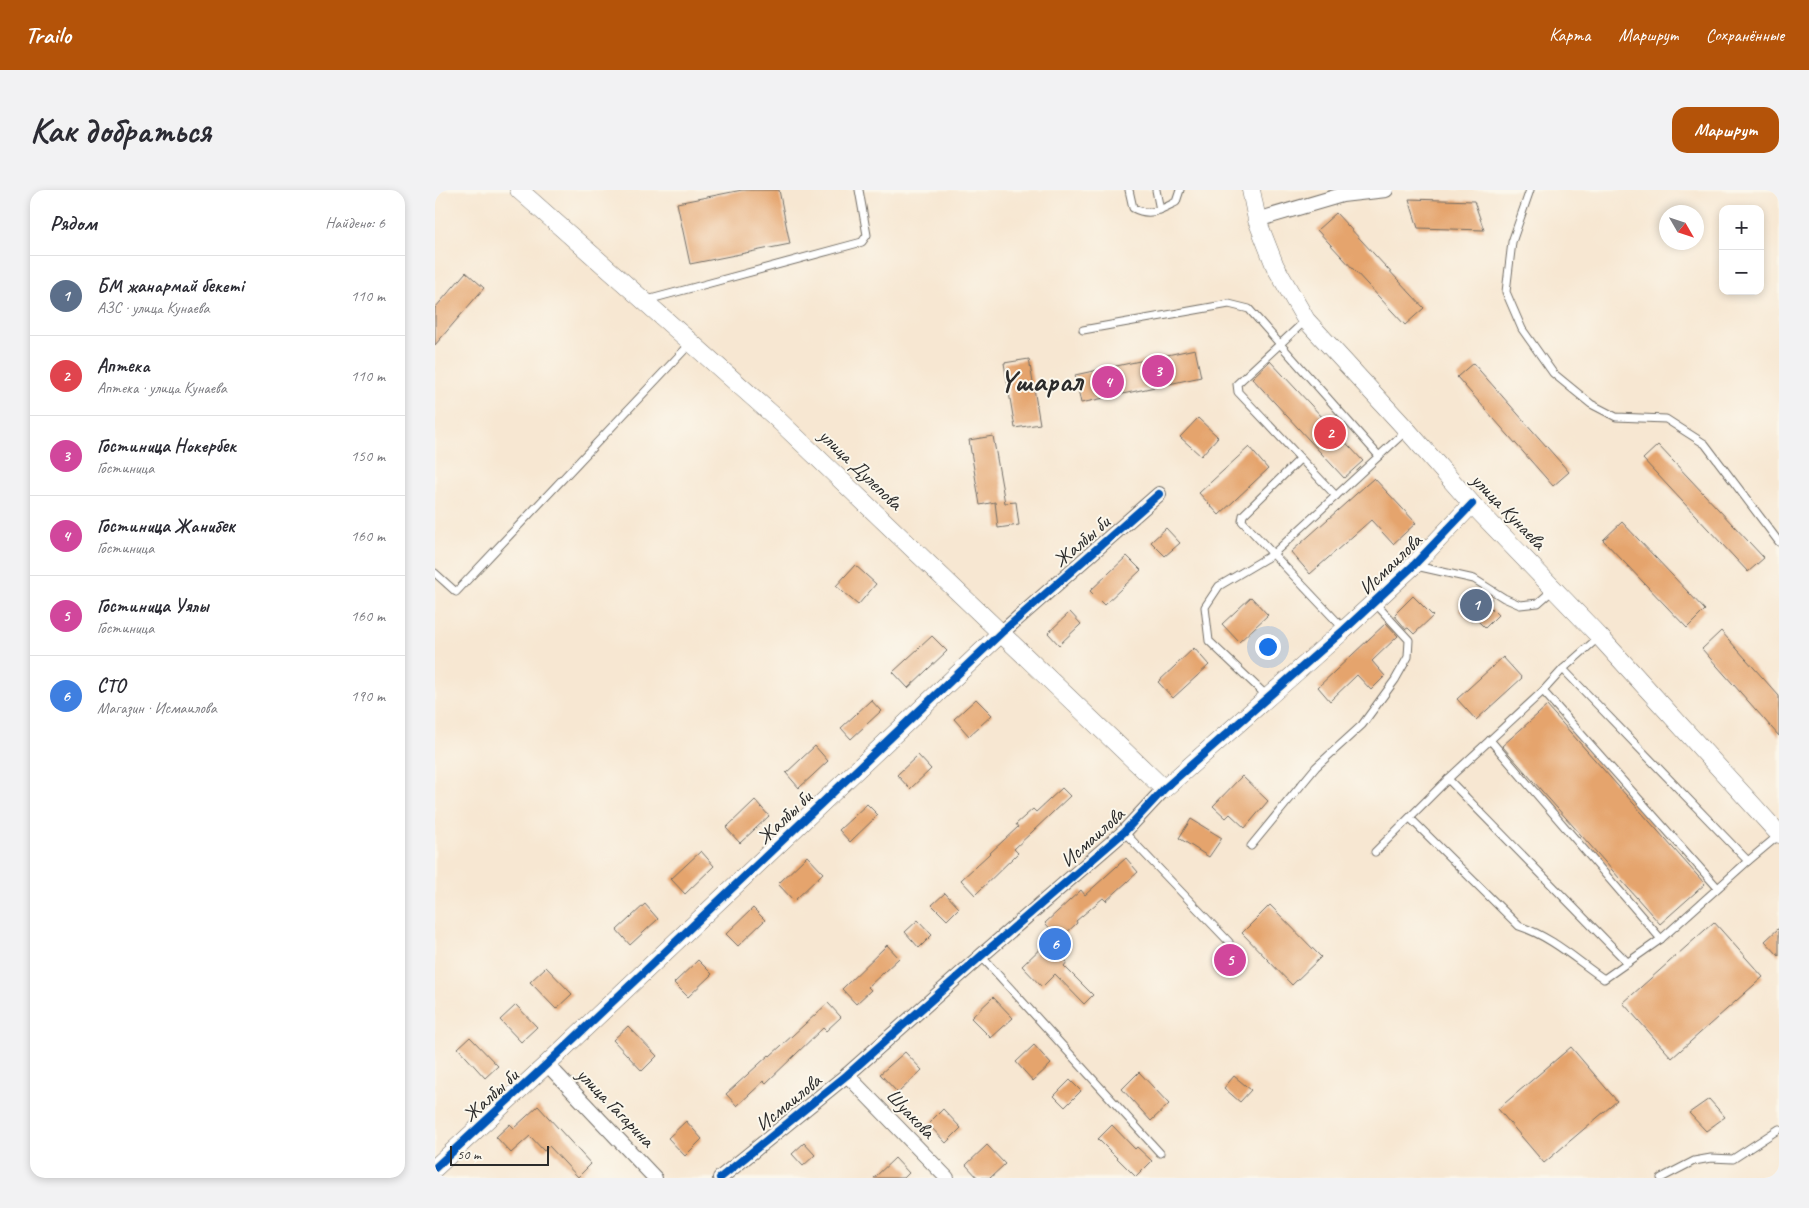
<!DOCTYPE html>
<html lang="ru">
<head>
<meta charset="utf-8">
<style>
	:root { --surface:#fff; --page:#f2f2f3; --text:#2b2b33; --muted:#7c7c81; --line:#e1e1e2; --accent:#b45309 }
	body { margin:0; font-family:Caveat,sans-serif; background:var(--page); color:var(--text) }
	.controls { position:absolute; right:15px; top:15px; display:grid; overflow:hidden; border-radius:10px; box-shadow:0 2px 8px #0003 }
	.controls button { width:45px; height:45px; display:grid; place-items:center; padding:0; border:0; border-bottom:1px solid var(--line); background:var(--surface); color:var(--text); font:25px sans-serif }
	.compass { position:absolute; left:1224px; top:15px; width:45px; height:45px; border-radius:50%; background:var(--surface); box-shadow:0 2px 8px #0003; rotate:129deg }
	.scale { position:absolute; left:15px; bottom:12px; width:99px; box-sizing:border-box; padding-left:5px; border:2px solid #2b2b2b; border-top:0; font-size:14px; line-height:18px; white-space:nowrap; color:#2b2b2b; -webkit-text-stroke:4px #fbf7ec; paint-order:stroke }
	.you { position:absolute; left:832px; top:456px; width:18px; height:18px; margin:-12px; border:4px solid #fff; border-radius:50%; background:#1a73e8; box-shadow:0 0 0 8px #1a73e833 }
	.badge { display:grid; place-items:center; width:32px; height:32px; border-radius:50%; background:var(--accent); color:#fff; font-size:16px; font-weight:700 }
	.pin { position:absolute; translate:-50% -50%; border:2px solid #fff; box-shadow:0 1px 5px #0006 }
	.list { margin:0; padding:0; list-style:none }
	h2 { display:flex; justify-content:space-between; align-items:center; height:65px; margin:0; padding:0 20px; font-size:21px }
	h2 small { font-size:16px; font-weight:400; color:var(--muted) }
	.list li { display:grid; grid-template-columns:32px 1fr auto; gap:15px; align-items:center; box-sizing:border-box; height:80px; padding:0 20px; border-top:1px solid var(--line) }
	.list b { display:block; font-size:19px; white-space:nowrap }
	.list p { margin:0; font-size:16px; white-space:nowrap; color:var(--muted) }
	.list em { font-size:16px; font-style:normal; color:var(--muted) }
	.map { position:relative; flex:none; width:1344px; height:988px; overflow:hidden; border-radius:15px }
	header { display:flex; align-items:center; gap:30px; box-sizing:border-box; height:70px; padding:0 25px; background:var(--accent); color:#fff }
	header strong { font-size:24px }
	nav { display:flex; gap:28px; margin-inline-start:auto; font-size:18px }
	.intro { display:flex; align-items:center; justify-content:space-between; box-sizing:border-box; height:120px; padding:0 30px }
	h1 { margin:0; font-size:35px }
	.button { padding:12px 22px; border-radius:15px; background:var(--accent); color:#fff; font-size:18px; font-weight:700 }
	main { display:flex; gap:30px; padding:0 30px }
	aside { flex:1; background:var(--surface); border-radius:15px; box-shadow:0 2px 8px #0003 }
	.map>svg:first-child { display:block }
	.building { fill:#e5a46d }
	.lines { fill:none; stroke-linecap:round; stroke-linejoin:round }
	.service-casing { stroke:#726d65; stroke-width:9 }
	.minor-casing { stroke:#726d65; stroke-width:16 }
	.tertiary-casing { stroke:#726d65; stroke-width:19 }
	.service { stroke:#fff; stroke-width:7 }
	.minor { stroke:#fff; stroke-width:14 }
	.tertiary { stroke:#fff; stroke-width:18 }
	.cycleway-casing { stroke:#fbf7ec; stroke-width:11 }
	.cycleway { stroke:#0057b8; stroke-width:8 }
	.labels { text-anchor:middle; stroke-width:4; stroke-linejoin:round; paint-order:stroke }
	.street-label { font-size:20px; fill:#2b2b2b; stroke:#fbf7ec }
	.town-label { font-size:30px; font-weight:bold; fill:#2b2b2b; stroke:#fbf7ec }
</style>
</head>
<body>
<header>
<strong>Trailo</strong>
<nav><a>Карта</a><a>Маршрут</a><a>Сохранённые</a></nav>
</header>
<div class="intro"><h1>Как добраться</h1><a class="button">Маршрут</a></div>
<main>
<aside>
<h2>Рядом<small>Найдено: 6</small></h2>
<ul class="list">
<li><span class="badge" style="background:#5c6f8a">1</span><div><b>БМ жанармай бекеті</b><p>АЗС · улица Кунаева</p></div><em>110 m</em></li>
<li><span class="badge" style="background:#e0444e">2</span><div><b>Аптека</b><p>Аптека · улица Кунаева</p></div><em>110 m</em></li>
<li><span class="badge" style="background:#d1479c">3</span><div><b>Гостиница Нокербек</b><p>Гостиница</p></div><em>150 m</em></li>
<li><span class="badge" style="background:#d1479c">4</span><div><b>Гостиница Жанибек</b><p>Гостиница</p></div><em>160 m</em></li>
<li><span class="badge" style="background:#d1479c">5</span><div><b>Гостиница Уялы</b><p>Гостиница</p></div><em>160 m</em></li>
<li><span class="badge" style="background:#3f7fe0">6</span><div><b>СТО</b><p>Магазин · Исмаилова</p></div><em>190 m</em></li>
</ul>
</aside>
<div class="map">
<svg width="1344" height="988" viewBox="0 0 1344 988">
	<rect width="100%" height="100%" fill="#fbf7ec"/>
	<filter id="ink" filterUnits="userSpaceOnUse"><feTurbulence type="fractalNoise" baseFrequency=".02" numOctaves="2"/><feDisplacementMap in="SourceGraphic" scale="10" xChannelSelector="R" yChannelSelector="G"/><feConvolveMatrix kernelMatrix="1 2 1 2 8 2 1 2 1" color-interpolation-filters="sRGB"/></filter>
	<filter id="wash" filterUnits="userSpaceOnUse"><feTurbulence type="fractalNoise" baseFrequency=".0096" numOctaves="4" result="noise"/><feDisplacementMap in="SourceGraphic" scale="20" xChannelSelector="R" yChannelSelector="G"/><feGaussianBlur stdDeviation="1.12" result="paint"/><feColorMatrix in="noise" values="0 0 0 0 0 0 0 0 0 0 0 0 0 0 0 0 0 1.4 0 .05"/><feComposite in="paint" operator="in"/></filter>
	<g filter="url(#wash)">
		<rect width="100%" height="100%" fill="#f7e7d2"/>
		<g id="blocks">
			<!-- building -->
			<g class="building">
				<path d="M307 0H344L355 54 255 74 242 13Z"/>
				<path d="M974 9 1039 11 1049 40 983 38Z"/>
				<path d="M901 23 989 118 970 135 882 40Z"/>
				<path d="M31 82 49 98 0 155V118Z"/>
				<path d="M760 159 766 187 646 213 640 185Z"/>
				<path d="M594 169 605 234 580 238 569 173Z"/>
				<path d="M835 171 928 271 909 288 817 188Z"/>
				<path d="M1038 173 1134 282 1118 296 1022 187Z"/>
				<path d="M763 228 783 247 766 266 745 247Z"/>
				<path d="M558 246 570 313 581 312 584 335 563 338 560 312 545 315 534 250Z"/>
				<path d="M1223 255 1329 368 1313 382 1208 269Z"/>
				<path d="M814 257 833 279 784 325 764 303Z"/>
				<path d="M939 288 981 333 958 354 936 330 875 384 856 362Z"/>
				<path d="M1187 332 1270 420 1252 438 1168 350Z"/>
				<path d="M731 338 745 353 730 366 716 352Z"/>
				<path d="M692 366 706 380 669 415 655 401Z"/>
				<path d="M420 375 441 394 423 415 401 396Z"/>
				<path d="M1044 399 1057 409 1052 414 1063 425 1050 438 1039 427 1036 431 1024 420Z"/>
				<path d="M978 406 998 426 979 444 973 438 971 439 959 425Z"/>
				<path d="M816 407 833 425 804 452 787 434Z"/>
				<path d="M635 422 646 434 624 455 613 443Z"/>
				<path d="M951 433 963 446 937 471 950 486 936 500 922 485 895 511 883 497Z"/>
				<path d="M1286 441 1344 506V546L1267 459Z"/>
				<path d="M497 446 512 461 473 498 458 482Z"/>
				<path d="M759 458 774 475 738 508 723 492Z"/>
				<path d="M1068 467 1087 488 1041 530 1022 509Z"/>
				<path d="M541 509 557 525 534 546 519 529Z"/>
				<path d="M436 510 446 521 416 549 406 538Z"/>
				<path d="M1112 516 1270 694 1225 734 1067 556Z"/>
				<path d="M380 556 393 571 364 598 351 583Z"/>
				<path d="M483 565 496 579 475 599 462 585Z"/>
				<path d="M807 586 833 611 810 638 795 624 791 628 778 616Z"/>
				<path d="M627 598 635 606 579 659 583 663 540 705 526 690 583 637 581 634 598 619 601 622Z"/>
				<path d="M320 610 334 626 305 653 291 638Z"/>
				<path d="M432 614 443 625 415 652 404 640Z"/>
				<path d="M756 629 787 648 774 667 744 648Z"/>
				<path d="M266 661 279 676 250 704 236 689Z"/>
				<path d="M372 666 388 683 359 711 343 694Z"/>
				<path d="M691 668 703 682 671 711 668 708 641 731 642 733 625 749 610 733 646 700 650 705Z"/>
				<path d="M510 703 524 718 512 730 497 715Z"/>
				<path d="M210 714 223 729 195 755 182 740Z"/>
				<path d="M835 715 886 767 857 795 807 743Z"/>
				<path d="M318 718 330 730 303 756 291 744Z"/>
				<path d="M483 730 497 745 484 758 470 742Z"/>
				<path d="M1279 732 1328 787 1237 868 1188 813Z"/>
				<path d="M1344 738V766L1330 751Z"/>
				<path d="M612 752 632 772 629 776 658 805 649 814 620 784 607 797 587 776Z"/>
				<path d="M452 755 464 768 433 797 436 800 421 814 407 799Z"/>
				<path d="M263 770 277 784 253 807 239 793Z"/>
				<path d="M111 777 137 804 121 819 95 792Z"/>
				<path d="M558 807 578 828 556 848 536 828Z"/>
				<path d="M393 813 406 827 391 841 388 838 331 893 329 891 302 916 291 904 334 865 335 866Z"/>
				<path d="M81 815 102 837 86 852 65 830Z"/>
				<path d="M193 836 222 866 207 881 178 850Z"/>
				<path d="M35 847 63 876 50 888 23 858Z"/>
				<path d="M599 855 616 874 598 891 581 872Z"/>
				<path d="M1136 857 1182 911 1109 973 1063 919Z"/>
				<path d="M470 862 487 880 463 903 445 884Z"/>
				<path d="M704 882 734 914 716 931 687 899Z"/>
				<path d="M799 886 816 900 805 912 789 898Z"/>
				<path d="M635 890 646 901 630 917 619 906Z"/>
				<path d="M1274 909 1290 927 1271 941 1254 923Z"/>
				<path d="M103 916 156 974 143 987 114 956 109 961 95 946 76 963 61 947 75 934 79 938Z"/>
				<path d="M508 919 526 938 511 953 493 934Z"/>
				<path d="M251 931 267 949 250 966 233 948Z"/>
				<path d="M677 935 700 959 702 957 717 971 701 987 663 949Z"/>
				<path d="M369 953 380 965 368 976 357 964Z"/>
				<path d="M552 955 570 974 555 988H543L531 975Z"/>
				<path d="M460 968 474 983 469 988H439Z"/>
			</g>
		</g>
	</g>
	<g filter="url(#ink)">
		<use href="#blocks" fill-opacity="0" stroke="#726d65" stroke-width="1"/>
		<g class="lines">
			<defs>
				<g id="service">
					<path d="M694 0 698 18C715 27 725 20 741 12L745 0"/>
					<path d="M721 0 725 20"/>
					<path d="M1095 0 1077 52 1071 102 1087 139 1118 183 1156 214 1181 227 1231 229 1270 254 1344 352"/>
					<path d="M212 110 427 52 432 45 424 0"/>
					<path d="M871 130 802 194 803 202 901 306"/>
					<path d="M648 140 794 114 814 119 944 266 838 364 909 439"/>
					<path d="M944 266 972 240"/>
					<path d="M981 376 1039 389 1069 408 1085 415 1103 413 1119 399"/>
					<path d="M0 383 21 402 256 153"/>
					<path d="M1128 479 1164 447"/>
					<path d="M1108 501 1282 697"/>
					<path d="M833 507 774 451 770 417 784 396 838 364 807 331 808 325 865 269"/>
					<path d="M1055 550 1226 749"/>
					<path d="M1013 589 1193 773"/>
					<path d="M975 628 1084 736C1117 747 1140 769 1169 789L1226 749 1313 671"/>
					<path d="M689 642 794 752"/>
					<path d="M816 656 881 577 927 535 960 490 973 467 974 450 939 412"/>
					<path d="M940 662 1013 589 1108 501 1128 479 1313 671 1344 645"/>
					<path d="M546 766 725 963"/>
					<path d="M1226 988 1259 971 1276 968 1298 969 1344 939"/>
				</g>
				<g id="minor">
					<path d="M822 30 907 5 951 0"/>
					<path d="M566 443 724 304"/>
					<path d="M112 874 220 988"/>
					<path d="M412 885 512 988"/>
					<path d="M285 988 412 885 546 766 689 642 729 599"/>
				</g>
				<g id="tertiary">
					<path d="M84 0 339 226 729 599 909 440 979 375 1037 314"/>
					<path d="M816 0 822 30 840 76 871 130 972 240 1037 314 1165 447 1344 644"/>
					<path d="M0 978 112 874 566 443"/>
				</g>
			</defs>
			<!-- service casing -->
			<use href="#service" class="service-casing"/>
			<!-- minor casing -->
			<use href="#minor" class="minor-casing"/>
			<!-- tertiary casing -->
			<use href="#tertiary" class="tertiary-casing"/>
			<!-- service -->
			<use href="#service" class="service"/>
			<!-- minor -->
			<use href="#minor" class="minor"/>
			<!-- tertiary -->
			<use href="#tertiary" class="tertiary"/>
			<defs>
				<g id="cycleway">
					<path d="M0 978 112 874 566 443 724 304"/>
					<path d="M285 988 412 885 546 766 689 642 729 599 909 440 979 375 1037 314"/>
				</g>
			</defs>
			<!-- cycleway casing -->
			<use href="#cycleway" class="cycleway-casing"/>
			<!-- cycleway -->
			<use href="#cycleway" class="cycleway"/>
		</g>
	</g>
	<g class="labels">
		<!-- street labels -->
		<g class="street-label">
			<text transform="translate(426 279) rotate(44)" y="7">улица Дулепова</text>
			<text transform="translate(1074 321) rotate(46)" y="7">улица Кунаева</text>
			<text transform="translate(646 351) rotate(-41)" y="7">Жалбы би</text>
			<text transform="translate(955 374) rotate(-44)" y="7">Исмаилова</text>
			<text transform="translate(349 627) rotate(-44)" y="7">Жалбы би</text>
			<text transform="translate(657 647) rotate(-42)" y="7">Исмаилова</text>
			<text transform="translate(55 905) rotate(-43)" y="7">Жалбы би</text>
			<text transform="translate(353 912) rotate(-39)" y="7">Исмаилова</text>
			<text transform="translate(181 917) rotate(46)" y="7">улица Гагарина</text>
			<text transform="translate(476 923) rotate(46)" y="7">Шуакова</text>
		</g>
		<!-- town labels -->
		<g class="town-label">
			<text x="606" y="201">Үшарал</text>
		</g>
	</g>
</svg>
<div class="controls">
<button>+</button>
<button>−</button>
</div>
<svg class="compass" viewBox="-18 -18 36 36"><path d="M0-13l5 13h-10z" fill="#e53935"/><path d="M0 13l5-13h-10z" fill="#7c7c81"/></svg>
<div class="scale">50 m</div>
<div class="you"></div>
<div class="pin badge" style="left:1041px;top:415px;background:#5c6f8a">1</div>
<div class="pin badge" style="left:895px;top:243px;background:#e0444e">2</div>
<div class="pin badge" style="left:723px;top:181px;background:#d1479c">3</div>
<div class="pin badge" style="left:673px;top:192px;background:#d1479c">4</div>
<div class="pin badge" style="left:795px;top:770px;background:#d1479c">5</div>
<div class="pin badge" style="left:620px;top:754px;background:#3f7fe0">6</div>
</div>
</main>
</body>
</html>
